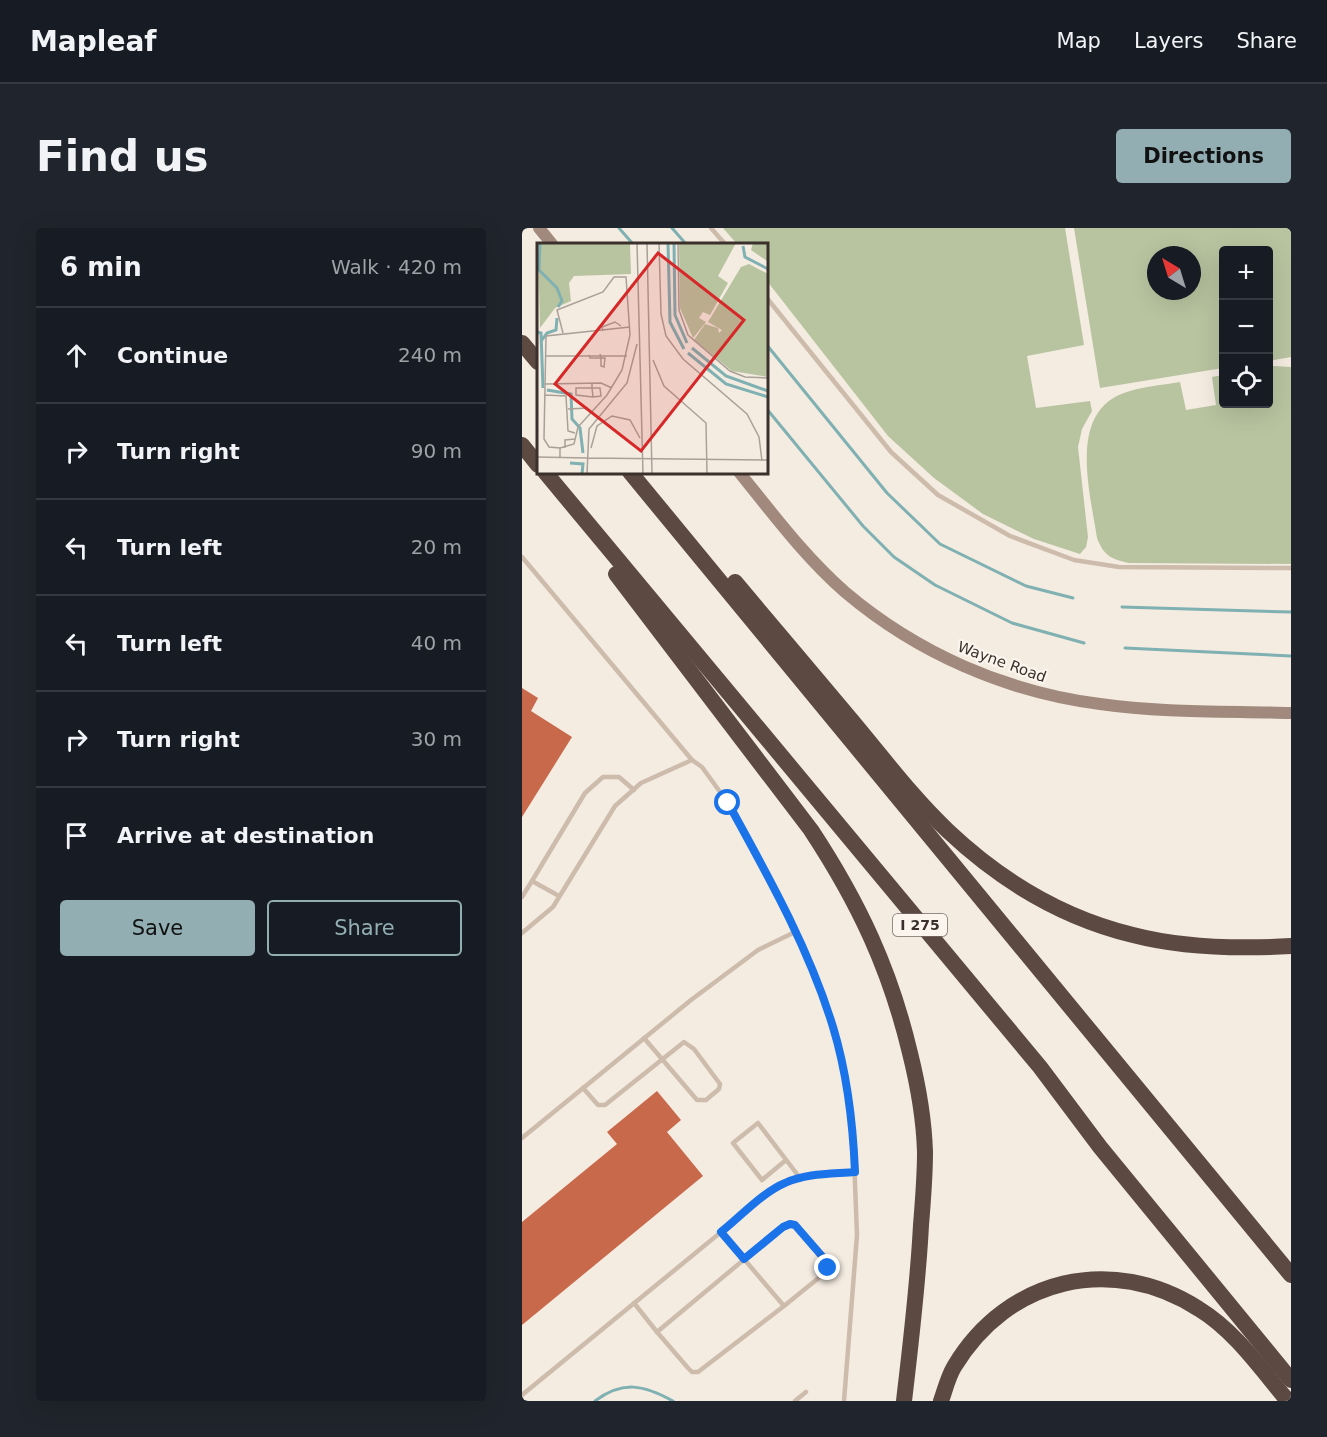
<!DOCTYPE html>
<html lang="en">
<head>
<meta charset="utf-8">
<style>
	:root { --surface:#171b24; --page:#20242c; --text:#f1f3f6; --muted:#9ea1a6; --line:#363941; --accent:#92aeb2 }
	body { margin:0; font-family:"DejaVu Sans",sans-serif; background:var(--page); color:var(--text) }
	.controls { position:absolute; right:18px; top:18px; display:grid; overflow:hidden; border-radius:6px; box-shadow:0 6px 24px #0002 }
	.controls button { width:54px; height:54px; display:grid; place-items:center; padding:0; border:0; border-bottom:2px solid var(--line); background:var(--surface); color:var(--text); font:30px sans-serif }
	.compass { position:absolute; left:625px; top:18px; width:54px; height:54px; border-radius:50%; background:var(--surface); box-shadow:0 6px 24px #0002; rotate:322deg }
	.stop { position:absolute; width:18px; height:18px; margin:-14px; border:4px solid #1a73e8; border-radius:50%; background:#fff }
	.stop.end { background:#1a73e8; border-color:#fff; box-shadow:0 2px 6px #0008 }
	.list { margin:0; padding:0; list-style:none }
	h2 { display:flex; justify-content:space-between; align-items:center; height:78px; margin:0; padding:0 24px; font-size:26px }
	h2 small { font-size:20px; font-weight:400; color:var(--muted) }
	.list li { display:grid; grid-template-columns:39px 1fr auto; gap:18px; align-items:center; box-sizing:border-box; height:96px; padding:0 24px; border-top:2px solid var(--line) }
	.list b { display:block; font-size:22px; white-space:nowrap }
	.list em { font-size:20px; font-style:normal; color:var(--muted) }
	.actions { display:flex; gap:12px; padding:18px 24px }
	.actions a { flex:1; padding:14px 0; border:2px solid var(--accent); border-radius:6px; text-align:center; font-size:21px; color:var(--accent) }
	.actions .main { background:var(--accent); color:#111 }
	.icon { flex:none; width:33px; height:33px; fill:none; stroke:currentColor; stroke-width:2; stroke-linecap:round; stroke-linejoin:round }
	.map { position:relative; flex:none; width:769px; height:1173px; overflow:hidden; border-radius:6px }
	header { display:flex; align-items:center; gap:36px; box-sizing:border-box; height:84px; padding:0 30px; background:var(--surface); border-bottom:2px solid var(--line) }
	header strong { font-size:28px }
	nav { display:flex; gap:33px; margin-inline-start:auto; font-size:21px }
	.intro { display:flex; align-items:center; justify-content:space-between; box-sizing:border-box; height:144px; padding:0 36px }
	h1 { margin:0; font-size:42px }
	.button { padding:15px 27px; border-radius:6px; background:var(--accent); color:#111; font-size:21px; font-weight:700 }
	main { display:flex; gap:36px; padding:0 36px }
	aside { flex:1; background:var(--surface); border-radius:6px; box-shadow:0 6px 24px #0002 }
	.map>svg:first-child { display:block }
	.green { fill:#b8c4a0; fill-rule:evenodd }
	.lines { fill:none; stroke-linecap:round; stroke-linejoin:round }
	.stream { stroke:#7fb0b2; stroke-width:3 }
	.building { fill:#c8694b }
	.service { stroke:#cdbbac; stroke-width:4.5 }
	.secondary { stroke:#a18a7d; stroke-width:12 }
	.motorway { stroke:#5c4a42; stroke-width:16 }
	.route { stroke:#1a73e8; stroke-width:8 }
	.labels { text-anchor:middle; stroke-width:4.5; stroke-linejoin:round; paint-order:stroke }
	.shield { fill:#fbf5ee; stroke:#756b66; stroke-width:1.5 }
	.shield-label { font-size:14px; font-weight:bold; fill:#3b302b }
	.street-label { font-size:15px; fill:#3b302b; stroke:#fbf5ee }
	.inset-river { fill:none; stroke:#7fb0b2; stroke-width:3 }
	.inset-road { fill:none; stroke:#aaa098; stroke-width:1.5 }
	.view { fill:#d62828; fill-opacity:0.15; stroke:#d62828; stroke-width:3 }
	.inset-edge { fill:none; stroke:#3b302b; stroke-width:3 }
</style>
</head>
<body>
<header>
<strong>Mapleaf</strong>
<nav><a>Map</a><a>Layers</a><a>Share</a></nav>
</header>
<div class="intro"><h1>Find us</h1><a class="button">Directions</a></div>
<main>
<aside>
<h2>6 min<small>Walk · 420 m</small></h2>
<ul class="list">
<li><svg class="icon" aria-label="ahead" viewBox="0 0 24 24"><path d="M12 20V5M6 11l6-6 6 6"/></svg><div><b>Continue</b></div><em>240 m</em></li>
<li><svg class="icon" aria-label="right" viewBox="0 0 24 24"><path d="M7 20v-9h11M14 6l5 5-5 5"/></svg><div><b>Turn right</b></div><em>90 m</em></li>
<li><svg class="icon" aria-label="left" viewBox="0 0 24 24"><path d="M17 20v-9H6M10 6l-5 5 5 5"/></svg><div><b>Turn left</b></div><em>20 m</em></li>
<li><svg class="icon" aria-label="left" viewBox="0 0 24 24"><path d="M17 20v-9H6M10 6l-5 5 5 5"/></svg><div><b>Turn left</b></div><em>40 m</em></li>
<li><svg class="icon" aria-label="right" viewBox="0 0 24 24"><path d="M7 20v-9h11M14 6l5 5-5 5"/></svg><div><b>Turn right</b></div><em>30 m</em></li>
<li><svg class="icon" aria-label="arrive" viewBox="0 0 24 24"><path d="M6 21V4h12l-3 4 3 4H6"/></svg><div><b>Arrive at destination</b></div></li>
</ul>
<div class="actions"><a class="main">Save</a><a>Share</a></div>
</aside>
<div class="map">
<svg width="769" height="1173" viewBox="0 0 769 1173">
	<rect width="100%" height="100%" fill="#f4ebe1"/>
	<!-- green -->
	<g class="green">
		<path d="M201 0H543L562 117 505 128 514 180 568 173 570 183 560 201 556 219 566 309 564 319 558 326 512 311 461 286 412 250 366 208 245 53 244 16H215Z"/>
		<path d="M552 0H769V129L747 133 746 22H702L701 140 578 160ZM634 27H670V63H634Z"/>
		<path d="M752 138 769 139V336L607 335C589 331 582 328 575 310 568 263 544 180 608 163 624 158 642 157 658 154L664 182 694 177 690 149 701 147 702 176H746L747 139Z"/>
	</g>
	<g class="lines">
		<!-- stream -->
		<g class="stream">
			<path d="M97 0 111 16"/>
			<path d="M150 0 164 16"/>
			<path d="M244 116 365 265 418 316 504 358 551 370"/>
			<path d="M244 180 341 298 372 329 413 357 490 395 562 415"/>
			<path d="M600 379 769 384"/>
			<path d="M603 420 769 428"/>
			<path d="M73 1173C101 1152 122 1157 151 1173"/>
		</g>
	</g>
	<!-- building -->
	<g class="building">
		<path d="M0 460 16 470 9 483 50 509 0 589Z"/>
		<path d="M135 863 159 892 145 904 181 948 0 1097V994L95 916 85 904Z"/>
	</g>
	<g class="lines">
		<!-- service -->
		<g class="service">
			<path d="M189 0 203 16"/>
			<path d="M244 69 369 224 416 267 488 308 552 332 597 339 769 340"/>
			<path d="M0 329 170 532 180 539 206 575 241 639 292 745 311 800 325 862 332 930 335 1007 322 1173"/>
			<path d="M37 668 10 653 63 565 81 549H97L112 562"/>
			<path d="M0 669 10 653"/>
			<path d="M0 705 31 679 93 578 119 555 170 532"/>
			<path d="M61 860 76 877H83L162 814 172 821 198 856 197 861 184 872H175L122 810"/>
			<path d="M0 910 169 772 236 722 273 704"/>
			<path d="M264 932 240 952 211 915 236 895 278 950"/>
			<path d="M199 1004 262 1078 304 1044 306 1035 273 997 268 996 261 999 135 1104 166 1140 170 1144H176L262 1078"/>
			<path d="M112 1075 135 1104"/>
			<path d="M0 1167 248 964C274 947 303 947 333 944"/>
			<path d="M273 1173 284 1164"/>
		</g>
		<!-- secondary -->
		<g class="secondary">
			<path d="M17 0 30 16"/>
			<path d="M217 244C251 286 283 329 323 364 395 425 484 464 578 476 641 485 706 483 769 485"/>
		</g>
		<!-- motorway -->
		<g class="motorway">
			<path d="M0 115 16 134"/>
			<path d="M0 217 16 237"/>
			<path d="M23 244 518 839 578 919 769 1152"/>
			<path d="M108 244 769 1047"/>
			<path d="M94 346 289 602C337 675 368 741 388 825 396 857 402 891 403 924 403 948 401 973 399 997 396 1056 389 1114 382 1173"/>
			<path d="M213 354C252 400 291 447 330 493 361 530 391 570 426 603 478 652 541 690 611 707 661 720 717 721 769 718"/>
			<path d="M419 1173C423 1162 426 1149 432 1139 485 1050 590 1025 677 1081 713 1103 739 1141 766 1173"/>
		</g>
	</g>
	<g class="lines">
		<!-- route -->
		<path class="route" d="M206 575C245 646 287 720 311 799 325 845 331 895 333 944 310 946 284 945 263 955 241 964 218 989 199 1004L222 1031 261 999 268 996 273 997 306 1035V1040"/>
	</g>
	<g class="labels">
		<!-- shield labels -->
		<rect class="shield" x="371" y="686" width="54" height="22" rx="4.5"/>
		<g class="shield-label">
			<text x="398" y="702">I 275</text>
		</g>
		<!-- street labels -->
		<g class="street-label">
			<text transform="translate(480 434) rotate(20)" y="5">Wayne Road</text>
		</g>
	</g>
	<!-- overview -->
	<g transform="translate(15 15)">
		<rect width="231" height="231" fill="#f4ebe1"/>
		<path d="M1 0H93L94 31 37 33 32 40 34 58 18 65 3 85ZM142 0H199L181 33 191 40 173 72 166 69 162 75 169 79 156 95 143 65ZM216 0H231L230 18 214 7ZM212 21 231 31V134L195 128 157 97 168 81 181 85 182 90 185 87 190 90 171 79 204 24Z" fill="#b8c4a0"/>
		<path class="inset-river" d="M3 0 2 27 20 45 25 58 21 64M131 0 133 79 147 106M137 0 138 72 150 100M206 3 208 14 231 26M0 89 4 90 6 145M5 97 10 90 19 87 20 75M155 105 189 133 231 148M151 110 189 141 231 154M10 147 34 151 35 176 43 185 46 210M33 220 46 221 45 231"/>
		<path class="inset-road" d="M100 0 106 231M110 0 115 231M122 0 124 71 129 93 146 116 210 171 222 194 225 218M141 0 142 67 151 92 193 128 208 134 231 135M66 88 65 84 78 79 84 83M52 112 53 115H68L67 124 64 123V115L63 111M8 113H90M116 117 127 143 169 180 170 231M55 140V145L56 154 64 153 63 145H39V152L56 154M8 141 64 140 75 145M8 152 29 153 31 188 38 190M31 166 51 165M23 205 37 201 41 184 70 152 85 127 93 92 89 34H77L66 49 20 67 26 90M28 205V197L38 196M54 205 60 183 75 173 93 177 103 195M0 214 51 215M23 215V205L12 204 7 196 9 93 93 84M51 215 231 217M50 231 52 186 90 140 100 101"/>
		<path class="view" d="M121 10 207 77 104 208 18 141Z"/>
		<rect width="231" height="231" class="inset-edge"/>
	</g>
</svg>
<div class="controls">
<button>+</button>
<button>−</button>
<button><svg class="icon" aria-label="locate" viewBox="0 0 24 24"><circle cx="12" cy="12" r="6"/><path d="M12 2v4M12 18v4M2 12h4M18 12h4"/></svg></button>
</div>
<svg class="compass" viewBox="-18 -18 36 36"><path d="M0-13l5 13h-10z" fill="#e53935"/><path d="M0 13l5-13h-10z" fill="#9ea1a6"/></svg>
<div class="stop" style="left:206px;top:575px"></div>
<div class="stop end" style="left:306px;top:1040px"></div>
</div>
</main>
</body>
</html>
